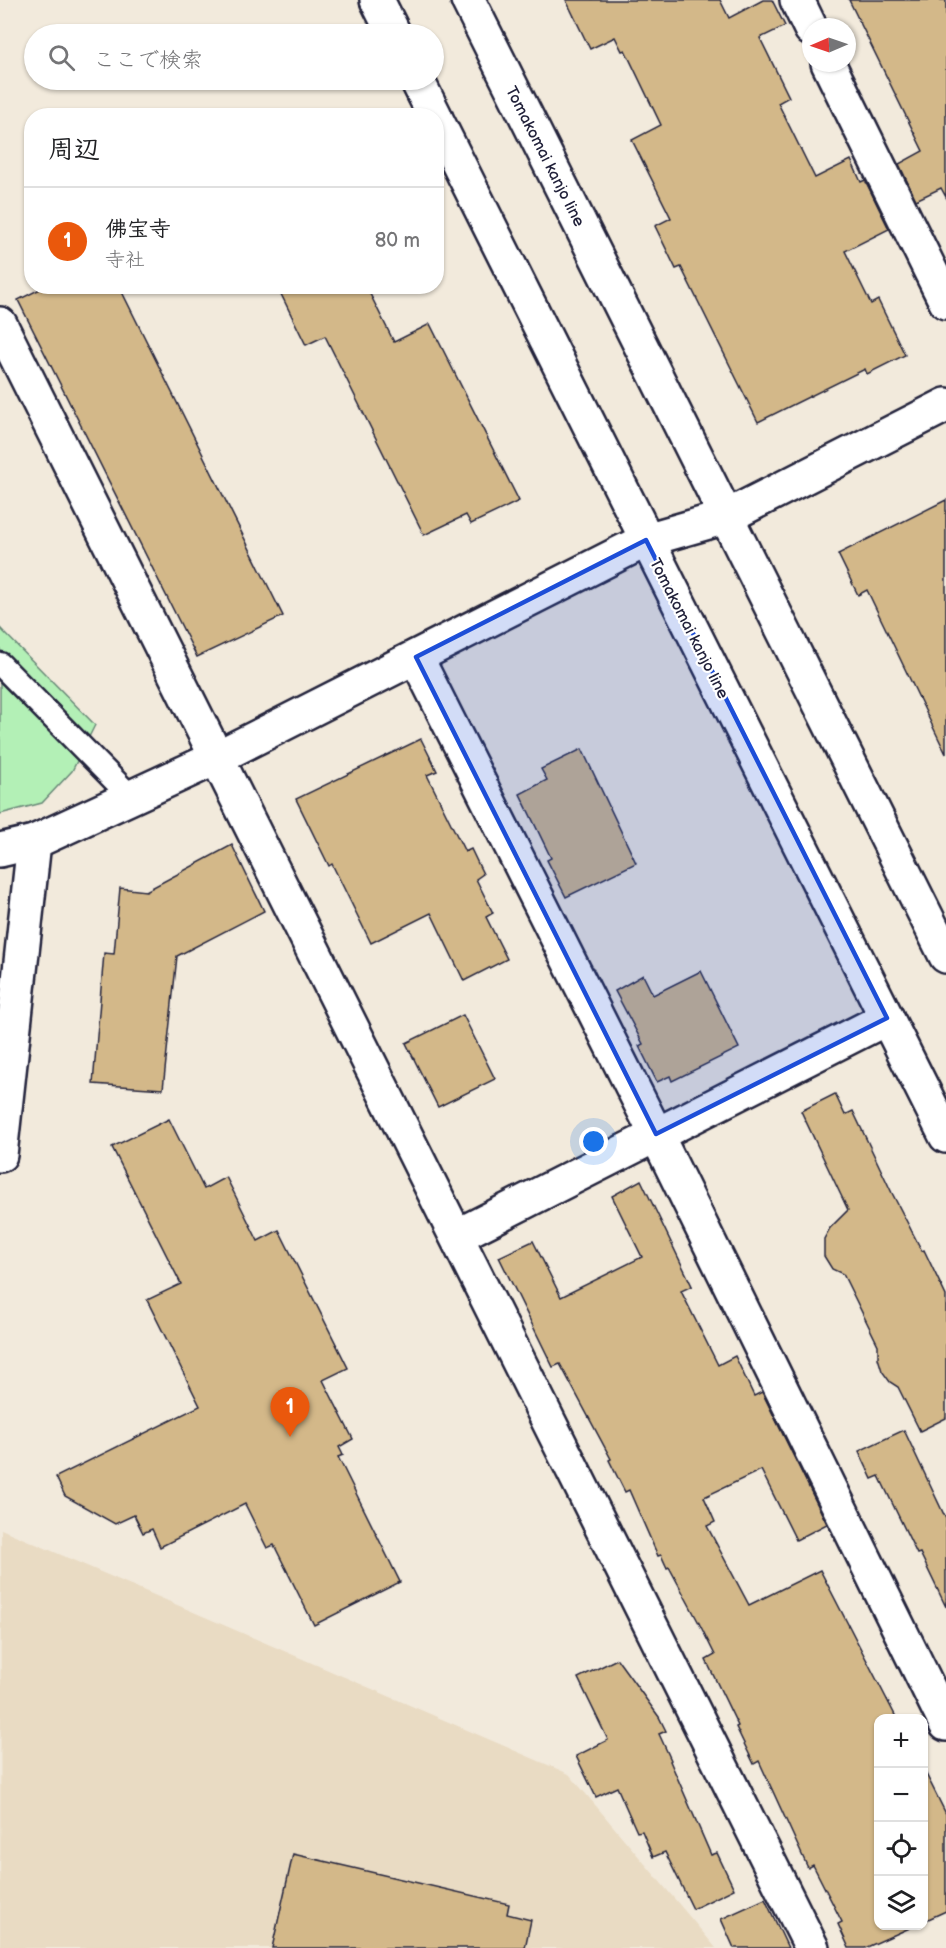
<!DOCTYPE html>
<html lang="ja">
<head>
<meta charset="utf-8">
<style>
	:root { --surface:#fff; --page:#f6f6f6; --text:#202124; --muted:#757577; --line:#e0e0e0; --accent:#ea580c }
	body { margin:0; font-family:"Balsamiq Sans","Klee One",sans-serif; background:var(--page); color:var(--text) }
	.controls { position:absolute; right:18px; bottom:18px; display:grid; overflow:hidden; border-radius:12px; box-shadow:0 2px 4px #0004 }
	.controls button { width:54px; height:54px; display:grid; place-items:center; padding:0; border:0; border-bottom:2px solid var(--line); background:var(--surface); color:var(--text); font:30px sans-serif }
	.compass { position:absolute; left:802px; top:18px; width:54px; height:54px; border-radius:50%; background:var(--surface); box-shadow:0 2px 4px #0004; rotate:268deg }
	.you { position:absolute; left:594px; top:1142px; width:21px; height:21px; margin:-15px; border:4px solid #fff; border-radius:50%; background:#1a73e8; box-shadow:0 0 0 9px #1a73e833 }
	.badge { display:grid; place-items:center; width:39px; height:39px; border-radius:50%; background:var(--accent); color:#fff; font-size:20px; font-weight:700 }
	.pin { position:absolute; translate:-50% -50px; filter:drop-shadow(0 2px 3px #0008) }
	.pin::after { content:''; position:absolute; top:32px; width:21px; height:18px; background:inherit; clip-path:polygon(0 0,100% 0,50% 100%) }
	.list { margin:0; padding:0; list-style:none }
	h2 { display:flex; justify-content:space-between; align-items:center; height:78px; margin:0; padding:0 24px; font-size:26px }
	h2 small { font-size:20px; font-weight:400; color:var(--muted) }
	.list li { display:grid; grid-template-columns:39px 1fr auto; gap:18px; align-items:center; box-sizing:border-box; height:108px; padding:0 24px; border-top:2px solid var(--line) }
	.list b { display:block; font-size:22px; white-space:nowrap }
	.list p { margin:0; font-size:20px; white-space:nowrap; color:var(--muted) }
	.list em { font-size:20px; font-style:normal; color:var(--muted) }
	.icon { flex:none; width:33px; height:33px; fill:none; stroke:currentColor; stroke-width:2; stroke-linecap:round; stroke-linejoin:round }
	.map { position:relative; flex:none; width:946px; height:1948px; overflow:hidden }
	.search { position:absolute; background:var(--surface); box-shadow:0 2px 4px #0004; left:24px; top:24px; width:420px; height:66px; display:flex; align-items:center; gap:15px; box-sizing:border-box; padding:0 21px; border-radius:33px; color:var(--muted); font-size:22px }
	.panel { position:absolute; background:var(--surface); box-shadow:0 2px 4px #0004; left:24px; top:108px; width:420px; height:186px; border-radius:24px }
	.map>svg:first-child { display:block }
	.built { fill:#e9dbc3 }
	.green { fill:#b3f0b6; stroke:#6a8978; stroke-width:1.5 }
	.building { fill:#d3b889; stroke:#22223b; stroke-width:1.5 }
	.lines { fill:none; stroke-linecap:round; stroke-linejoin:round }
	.lane-casing { stroke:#22223b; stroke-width:27 }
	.street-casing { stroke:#22223b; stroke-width:38 }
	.secondary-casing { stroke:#22223b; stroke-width:38 }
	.lane { stroke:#fff; stroke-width:22 }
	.street { stroke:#fff; stroke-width:33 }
	.secondary { stroke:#fff; stroke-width:33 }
	.marked { fill:#1d4ed8; fill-opacity:0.2; stroke:#1d4ed8; stroke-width:4.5; stroke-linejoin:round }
	.labels { text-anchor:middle; stroke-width:4.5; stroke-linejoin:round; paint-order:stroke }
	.street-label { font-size:16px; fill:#22223b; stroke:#fff }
</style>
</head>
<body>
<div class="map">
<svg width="946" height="1948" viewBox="0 0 946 1948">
	<rect width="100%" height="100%" fill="#f2eadc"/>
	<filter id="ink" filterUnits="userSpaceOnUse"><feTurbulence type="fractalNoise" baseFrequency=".0167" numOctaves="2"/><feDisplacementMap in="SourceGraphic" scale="12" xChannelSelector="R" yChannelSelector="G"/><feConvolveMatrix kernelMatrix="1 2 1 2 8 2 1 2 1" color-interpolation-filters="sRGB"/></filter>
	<g filter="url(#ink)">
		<!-- built -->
		<path class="built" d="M1 1529 569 1774 716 1948H0Z"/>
		<!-- green -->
		<path class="green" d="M0 628 95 725 72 771 42 803 0 814Z"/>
		<!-- building -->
		<g class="building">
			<path d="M566 0H720L729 18 763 0H772L785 26 760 38 789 97 778 103 815 178 851 160 861 182 865 180 889 229 845 251 871 304 878 300 905 355 867 374 865 369 758 422 681 267 676 269 655 226 671 218 632 140 661 125 625 50 622 51 615 37 590 49Z"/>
			<path d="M849 0H946V197L941 188 916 200 899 164 923 151Z"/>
			<path d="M46 286H119L283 616 197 657 18 300Z"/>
			<path d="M277 286H366L394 342 430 324 519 501 471 524 466 515 424 535 325 336 306 345Z"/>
			<path d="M946 500V754L867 590 858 595 838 554Z"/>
			<path d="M421 739 437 771 427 775 465 852 471 849 483 874 476 879 493 913 486 917 507 959 464 981 431 913 371 943 332 864 329 866 296 799Z"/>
			<path d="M582 749 636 863 566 897 547 860 551 858 520 794 547 780 541 769Z"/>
			<path d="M232 845 264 911 177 956 163 1089 93 1084 104 953 114 954 120 888 146 891Z"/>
			<path d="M701 971 739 1048 672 1081 670 1076 657 1082 639 1046 643 1044 615 991 643 975 653 995Z"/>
			<path d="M463 1015 495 1079 438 1107 406 1043Z"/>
			<path d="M835 1094 845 1115 853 1111 892 1193 922 1251 924 1250 946 1296V1418L920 1431 898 1387 890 1382 882 1371 878 1358V1345L843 1274 832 1269 824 1256V1239L830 1228 848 1210 801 1111Z"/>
			<path d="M169 1119 204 1189 226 1177 258 1241 279 1230 348 1368 323 1380 353 1439 339 1447 343 1455 338 1457 400 1582 314 1625 274 1545 267 1548 245 1504 160 1547 152 1529 143 1533 134 1515 115 1524 65 1496 56 1477 200 1406 147 1300 181 1284 112 1147Z"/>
			<path d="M641 1180 692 1286 681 1291 718 1365 735 1356 754 1396 762 1392 827 1524 796 1540 761 1470 704 1497 715 1522 707 1526 749 1605 820 1570 897 1719H879V1926H914L865 1948H849L838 1924 842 1922 813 1865 808 1868 759 1761 754 1764 736 1727 738 1726 706 1660 715 1655 699 1623 669 1567 667 1568 661 1555 658 1556 629 1490 625 1492 609 1460 611 1459 560 1364 553 1367 499 1257 533 1241 561 1297 642 1257 612 1196Z"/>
			<path d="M904 1430 946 1519V1607L920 1553 917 1554 879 1476 872 1479 859 1451Z"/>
			<path d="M617 1659 659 1717 666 1731 659 1734 671 1760 670 1761 711 1855 717 1853 734 1889 693 1909 665 1852 653 1857 642 1831 637 1832 617 1787 596 1797 576 1756 608 1740 578 1678Z"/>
			<path d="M924 1770 946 1814V1911L924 1921Z"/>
			<path d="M293 1854 509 1904 507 1914 531 1920 525 1948H272Z"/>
			<path d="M765 1899 788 1948H734L721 1919Z"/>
		</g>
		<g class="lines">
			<defs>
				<path id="lane" d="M0 664 131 797"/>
				<g id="street">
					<path d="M797 0 811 29"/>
					<path d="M828 63 946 302"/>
					<path d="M0 324 812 1948"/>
					<path d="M726 517 946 405"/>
					<path d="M416 657 656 1134 946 1724"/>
					<path d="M0 1155 34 842"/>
					<path d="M457 1236 887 1018"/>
				</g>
				<g id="secondary">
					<path d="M377 0 394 34"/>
					<path d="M468 0 946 956"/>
					<path d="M417 80 435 116"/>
					<path d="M436 119 946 1136"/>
					<path d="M0 850 34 842 218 757 646 540 726 517"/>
				</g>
			</defs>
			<!-- lane casing -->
			<use href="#lane" class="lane-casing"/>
			<!-- street casing -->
			<use href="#street" class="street-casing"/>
			<!-- secondary casing -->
			<use href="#secondary" class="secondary-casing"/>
			<!-- lane -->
			<use href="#lane" class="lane"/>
			<!-- street -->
			<use href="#street" class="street"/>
			<!-- secondary -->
			<use href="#secondary" class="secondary"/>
		</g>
	</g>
	<!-- marked area -->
	<path class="marked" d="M646 540 887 1018 656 1134 416 657Z"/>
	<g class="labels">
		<!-- street labels -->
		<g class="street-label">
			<text transform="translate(546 156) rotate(63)" y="6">Tomakomai kanjo line</text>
			<text transform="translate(690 628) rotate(63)" y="6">Tomakomai kanjo line</text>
		</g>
	</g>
</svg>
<div class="controls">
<button>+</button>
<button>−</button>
<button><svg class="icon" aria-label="locate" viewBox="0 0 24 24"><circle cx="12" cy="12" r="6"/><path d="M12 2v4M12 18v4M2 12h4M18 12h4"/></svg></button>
<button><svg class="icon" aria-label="layers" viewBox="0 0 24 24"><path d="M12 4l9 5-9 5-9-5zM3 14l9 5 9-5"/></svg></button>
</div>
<svg class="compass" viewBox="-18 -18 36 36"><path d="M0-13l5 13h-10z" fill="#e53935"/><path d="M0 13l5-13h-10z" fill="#757577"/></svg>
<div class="you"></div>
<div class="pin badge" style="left:290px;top:1437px">1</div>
<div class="search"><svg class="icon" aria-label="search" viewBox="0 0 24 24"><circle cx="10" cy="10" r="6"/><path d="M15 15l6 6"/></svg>ここで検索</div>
<section class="panel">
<h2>周辺<small></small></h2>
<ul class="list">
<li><span class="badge">1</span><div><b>佛宝寺</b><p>寺社</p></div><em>80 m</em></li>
</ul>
</section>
</div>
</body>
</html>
